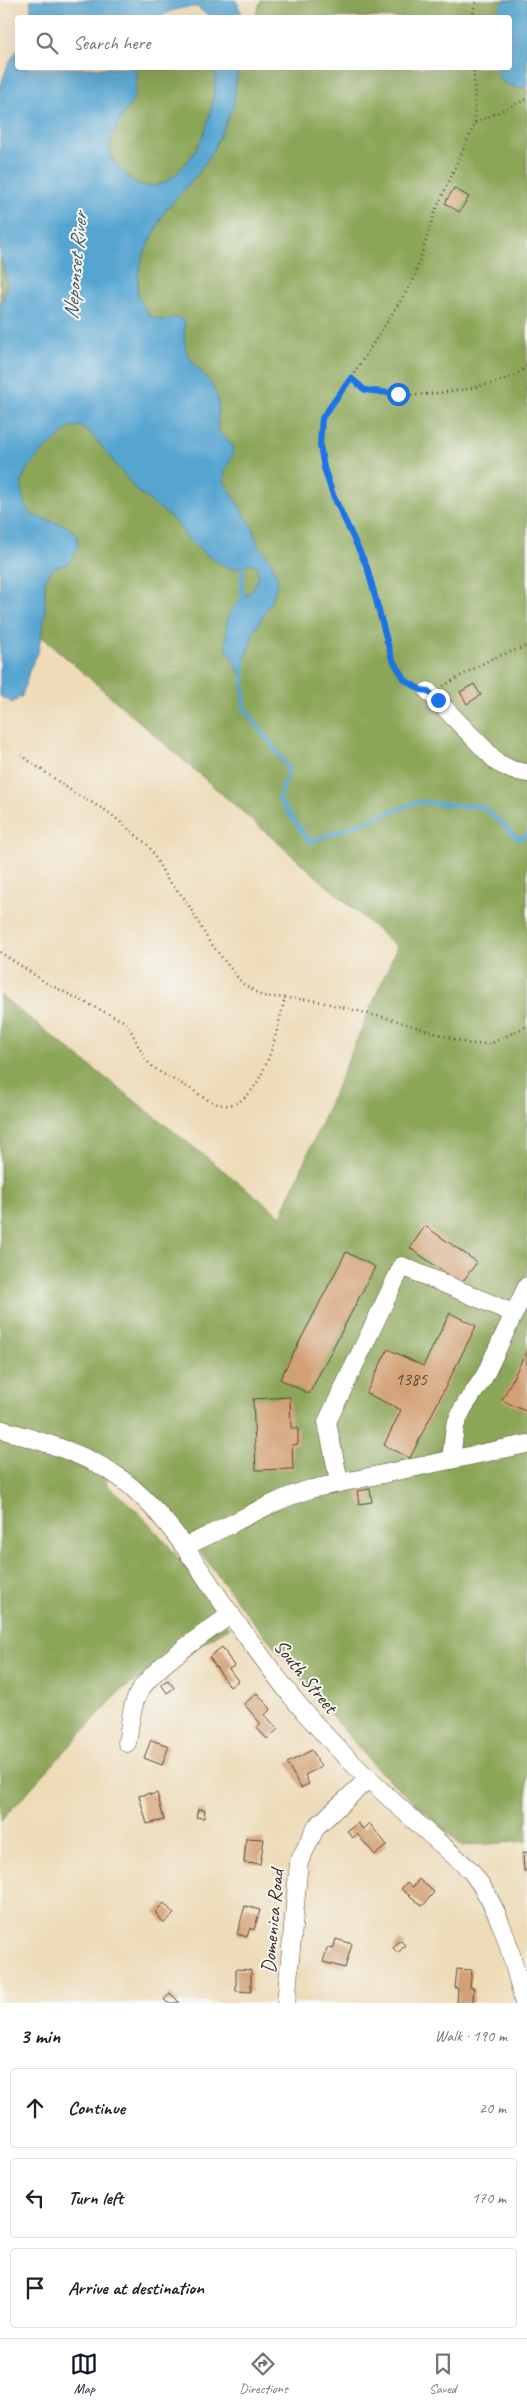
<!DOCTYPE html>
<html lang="en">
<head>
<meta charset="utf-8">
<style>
	:root { --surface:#fff; --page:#f6f6f6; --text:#202124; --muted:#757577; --line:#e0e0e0; --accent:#111827 }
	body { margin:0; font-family:Caveat,sans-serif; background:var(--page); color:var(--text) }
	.stop { position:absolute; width:15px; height:15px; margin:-11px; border:4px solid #1a73e8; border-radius:50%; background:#fff }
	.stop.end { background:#1a73e8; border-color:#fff; box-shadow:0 1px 5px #0008 }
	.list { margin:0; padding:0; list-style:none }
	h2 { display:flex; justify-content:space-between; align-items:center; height:65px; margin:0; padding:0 20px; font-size:21px }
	h2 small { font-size:16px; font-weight:400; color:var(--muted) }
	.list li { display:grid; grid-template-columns:32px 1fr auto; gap:15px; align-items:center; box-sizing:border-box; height:80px; margin:0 10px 10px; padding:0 10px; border:1px solid var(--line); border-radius:5px }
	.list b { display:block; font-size:19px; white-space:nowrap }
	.list em { font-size:16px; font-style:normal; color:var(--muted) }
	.icon { flex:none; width:28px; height:28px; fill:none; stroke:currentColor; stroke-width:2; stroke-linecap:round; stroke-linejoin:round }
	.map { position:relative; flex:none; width:527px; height:2003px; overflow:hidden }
	.search { position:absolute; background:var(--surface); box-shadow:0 5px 20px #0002; left:15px; right:15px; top:15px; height:55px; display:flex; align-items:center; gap:12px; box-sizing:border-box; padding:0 18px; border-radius:5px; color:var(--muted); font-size:19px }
	.sheet { height:335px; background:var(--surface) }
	nav { display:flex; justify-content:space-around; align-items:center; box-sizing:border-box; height:70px; border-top:1px solid var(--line); background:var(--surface); font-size:14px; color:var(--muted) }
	nav a { display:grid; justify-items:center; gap:2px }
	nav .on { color:var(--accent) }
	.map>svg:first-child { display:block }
	.forest { fill:#8ca659; stroke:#64683c }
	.water { fill:#57a5d1; stroke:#496878 }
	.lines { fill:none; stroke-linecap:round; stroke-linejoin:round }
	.stream { stroke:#57a5d1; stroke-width:4.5 }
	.building { fill:#d3a075 }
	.minor-casing { stroke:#564535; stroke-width:19 }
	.path { stroke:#564535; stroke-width:2.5; stroke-dasharray:1 4; stroke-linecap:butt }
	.minor { stroke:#fff; stroke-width:18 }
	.route { stroke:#1a73e8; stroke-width:6 }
	.labels { text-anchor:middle; stroke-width:4; stroke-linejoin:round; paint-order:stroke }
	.number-label { font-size:18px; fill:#614834 }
	.street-label { font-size:20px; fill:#3b2a1e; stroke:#f6f6f2 }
	.water-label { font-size:21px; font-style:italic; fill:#465b66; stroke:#f6f6f2 }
</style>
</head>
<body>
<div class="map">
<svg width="527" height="2003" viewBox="0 0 527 2003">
	<rect width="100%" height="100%" fill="#f6f6f2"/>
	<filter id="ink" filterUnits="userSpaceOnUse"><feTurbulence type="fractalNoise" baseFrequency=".02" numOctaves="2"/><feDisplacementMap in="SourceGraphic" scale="10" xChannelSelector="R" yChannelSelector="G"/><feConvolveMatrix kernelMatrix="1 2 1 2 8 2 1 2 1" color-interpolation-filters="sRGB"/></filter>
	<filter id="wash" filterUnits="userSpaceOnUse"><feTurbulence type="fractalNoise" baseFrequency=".0096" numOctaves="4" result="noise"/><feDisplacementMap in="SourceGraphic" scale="20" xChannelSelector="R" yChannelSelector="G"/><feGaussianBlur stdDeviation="1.12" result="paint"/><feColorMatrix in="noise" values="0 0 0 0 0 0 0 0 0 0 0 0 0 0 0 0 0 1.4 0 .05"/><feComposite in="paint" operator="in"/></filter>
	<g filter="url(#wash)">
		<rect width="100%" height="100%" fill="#eedcb9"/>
		<!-- forest -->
		<path class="forest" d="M261 0H527V1841L462 1846 374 1766 243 1609 164 1503 140 1481 105 1458 107 1486C160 1525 191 1576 229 1628L121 1690 0 1822V995L281 1216 397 947 0 600V191L103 68H510V18L255 17Z"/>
		<!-- water -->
		<g class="water">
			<path d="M31 0H236L243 17H210L197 7C183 7 172 9 161 17H30Z"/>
			<path d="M505 0H527V88C511 88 499 84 495 68H510V18L492 17Z"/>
			<path d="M17 50 18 68H138L134 99 121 118 112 138 109 154C116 163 123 174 132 180 158 199 183 170 196 149 210 128 215 92 216 68H238L233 107 213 151 198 174 165 211 143 256 138 274V296L149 316 162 320 178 317 185 322C180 366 200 361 216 393 221 404 216 419 218 431L232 444 233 455 225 471 224 481 253 528 258 544 271 561 278 580 272 600 253 634 241 675 226 648 227 618 235 605 252 590 258 579 257 566 249 563 242 567 230 569 209 557 188 539 174 520 136 490 91 433 79 426 70 427C42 457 4 470 31 515L67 526 77 535 78 549 68 564 53 568 45 580V615L38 653 30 668 22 696 12 703 0 696V310L7 284 0 254V88L8 64Z"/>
		</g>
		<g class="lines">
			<!-- stream -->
			<g class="stream">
				<path d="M242 563V605"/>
				<path d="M243 663 244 707 289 769 279 800 310 842 417 802 483 807 519 839 527 835"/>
			</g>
		</g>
		<g id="blocks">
			<!-- building -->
			<g class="building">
				<path d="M454 188 469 197 459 212 445 203Z"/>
				<path d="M474 684 481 695 467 704 460 692Z"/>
				<path d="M425 1226 477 1262 461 1284 410 1248Z"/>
				<path d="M346 1252 375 1267 309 1394 280 1379Z"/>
				<path d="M450 1313 476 1326 410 1458 384 1445 401 1410 366 1393 388 1349 423 1366Z"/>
				<path d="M527 1350V1412L502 1400Z"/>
				<path d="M290 1397 291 1428H298V1444L292 1445 293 1469 256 1470 253 1399Z"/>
				<path d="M370 1489 372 1502 359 1504 357 1491Z"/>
				<path d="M222 1647 234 1666 229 1669 238 1681 230 1687 209 1657Z"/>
				<path d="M168 1680 174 1688 167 1693 161 1684Z"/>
				<path d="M257 1693 271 1709 265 1715 278 1729 267 1739 257 1728 261 1724 244 1704Z"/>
				<path d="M151 1740 169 1746 162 1765 144 1758Z"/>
				<path d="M312 1750 321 1767 305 1775 309 1784 301 1788 287 1763Z"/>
				<path d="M150 1793V1795L157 1793 164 1820 147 1824 139 1796Z"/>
				<path d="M198 1809 205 1810 204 1818 196 1817Z"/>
				<path d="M358 1823 363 1829 369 1823 387 1845 375 1855 357 1834 353 1838 347 1831Z"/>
				<path d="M246 1838 264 1839 260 1864 244 1863Z"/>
				<path d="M527 1852V1871H524L523 1853Z"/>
				<path d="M419 1879 434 1892 423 1906 401 1889 407 1882 413 1887Z"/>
				<path d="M164 1903 174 1914 164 1923 155 1912Z"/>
				<path d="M245 1906 260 1910 254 1930 250 1928 247 1937 237 1934Z"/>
				<path d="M336 1939 352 1944 345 1968 323 1962 327 1948 333 1949Z"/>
				<path d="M400 1940 405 1945 398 1953 393 1948Z"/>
				<path d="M236 1969 251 1970V1992L236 1991Z"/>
				<path d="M457 1969 472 1970 470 1987 474 1988 473 2003H457L458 1988H455Z"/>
				<path d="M170 1993 179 2002 177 2003H168L164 2000Z"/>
			</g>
		</g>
	</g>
	<g filter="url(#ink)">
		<use href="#blocks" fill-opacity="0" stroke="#564535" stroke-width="1"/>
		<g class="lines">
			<defs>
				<g id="minor">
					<path d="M428 691 498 763 512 770 527 773"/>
					<path d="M0 1429C40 1441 85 1453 119 1477 168 1513 197 1567 231 1615 251 1642 271 1670 292 1697 345 1763 409 1815 471 1871 502 1910 512 1956 524 2003"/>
					<path d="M451 1460 455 1426 463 1408 484 1377 527 1286"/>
					<path d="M339 1481 327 1422 402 1266 513 1313"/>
					<path d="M185 1546C228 1528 267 1502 311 1489L527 1444"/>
					<path d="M127 1743C130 1728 130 1709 138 1694 152 1667 205 1634 231 1614"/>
					<path d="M286 2003 299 1862 316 1827 367 1780"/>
				</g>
			</defs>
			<!-- minor casing -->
			<use href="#minor" class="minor-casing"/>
			<!-- path -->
			<g class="path">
				<path d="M472 18 476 0"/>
				<path d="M475 123 527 99"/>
				<path d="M351 378C355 382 361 389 366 390 399 402 479 390 511 377 517 375 522 370 527 366"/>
				<path d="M414 686 400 675 387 648 367 567 327 481 320 445V429L326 411 351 378 413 281 435 212 475 123 474 68"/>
				<path d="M443 686 491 659 527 646"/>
				<path d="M21 755 76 794 107 811 149 846 167 879 185 899 209 941 242 983 262 996 313 1000 394 1020 470 1044H490L527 1026"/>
				<path d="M0 952 48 984 125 1022C136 1035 139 1055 153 1067 163 1075 177 1081 189 1088 199 1094 211 1104 223 1105 263 1109 278 1026 285 997"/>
			</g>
			<!-- minor -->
			<use href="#minor" class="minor"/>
		</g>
	</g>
	<g class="lines" filter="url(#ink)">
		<!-- route -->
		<path class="route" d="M398 394 365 390 351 378 322 418 320 445 324 468 333 495 367 567 392 659 405 680 421 690 428 691 438 700"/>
	</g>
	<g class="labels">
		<!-- number labels -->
		<g class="number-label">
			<text x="411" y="1385">1385</text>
		</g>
		<!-- street labels -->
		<g class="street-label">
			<text transform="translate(306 1676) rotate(51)" y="7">South Street</text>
			<text transform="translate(272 1921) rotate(-85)" y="7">Domenica Road</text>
		</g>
		<!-- water labels -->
		<g class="water-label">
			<text transform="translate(75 266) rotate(-85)" y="7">Neponset River</text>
		</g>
	</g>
</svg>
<div class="stop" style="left:398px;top:394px"></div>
<div class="stop end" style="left:438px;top:700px"></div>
<div class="search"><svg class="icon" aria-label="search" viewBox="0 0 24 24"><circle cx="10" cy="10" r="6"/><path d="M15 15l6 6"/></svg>Search here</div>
</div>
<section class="sheet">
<h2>3 min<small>Walk · 190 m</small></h2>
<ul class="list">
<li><svg class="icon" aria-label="ahead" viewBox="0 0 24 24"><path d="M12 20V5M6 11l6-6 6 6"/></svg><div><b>Continue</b></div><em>20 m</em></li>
<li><svg class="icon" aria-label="left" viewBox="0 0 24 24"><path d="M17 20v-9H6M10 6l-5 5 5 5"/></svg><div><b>Turn left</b></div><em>170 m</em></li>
<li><svg class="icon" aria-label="arrive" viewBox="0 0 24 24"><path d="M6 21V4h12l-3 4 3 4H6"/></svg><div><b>Arrive at destination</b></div></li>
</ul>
</section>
<nav>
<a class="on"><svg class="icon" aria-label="map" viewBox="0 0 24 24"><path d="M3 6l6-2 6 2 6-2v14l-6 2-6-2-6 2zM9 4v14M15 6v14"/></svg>Map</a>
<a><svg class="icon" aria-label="directions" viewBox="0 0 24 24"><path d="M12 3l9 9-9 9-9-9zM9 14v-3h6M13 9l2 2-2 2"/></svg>Directions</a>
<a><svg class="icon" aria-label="saved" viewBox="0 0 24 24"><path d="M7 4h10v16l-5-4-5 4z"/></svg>Saved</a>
</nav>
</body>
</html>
